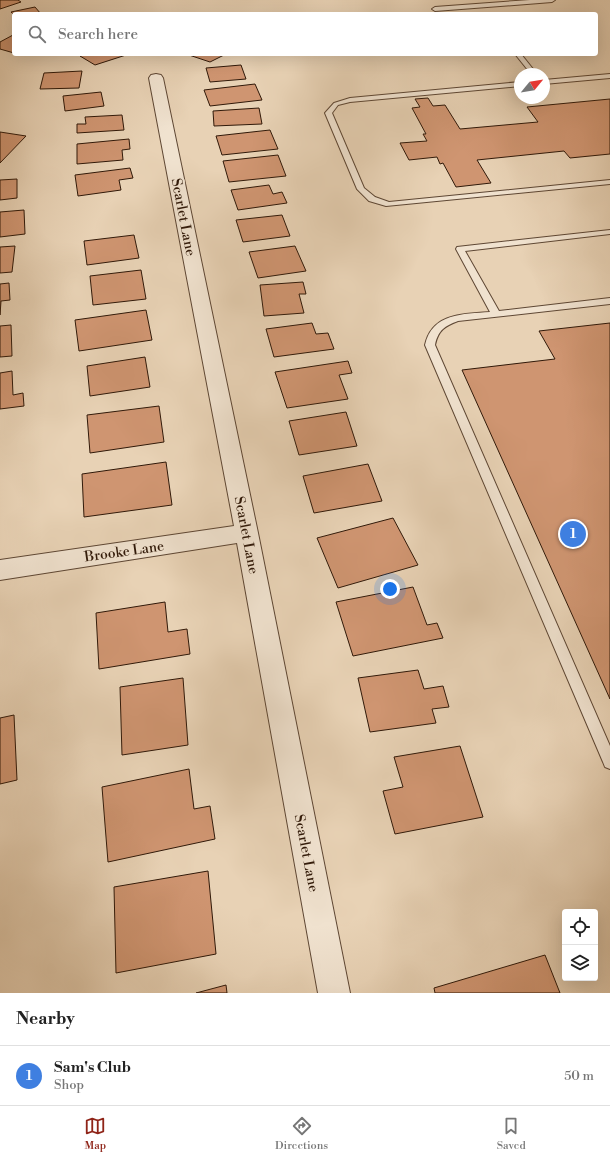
<!DOCTYPE html>
<html lang="en">
<head>
<meta charset="utf-8">
<style>
	:root { --surface:#fff; --page:#f6f6f6; --text:#222; --muted:#767676; --line:#e0e0e0; --accent:#8f2418 }
	body { margin:0; font-family:"Libre Bodoni",serif; background:var(--page); color:var(--text) }
	.controls { position:absolute; right:12px; bottom:12px; display:grid; overflow:hidden; border-radius:4px; box-shadow:0 4px 16px #0002 }
	.controls button { width:36px; height:36px; display:grid; place-items:center; padding:0; border:0; border-bottom:1px solid var(--line); background:var(--surface); color:var(--text); font:20px sans-serif }
	.compass { position:absolute; left:514px; top:68px; width:36px; height:36px; border-radius:50%; background:var(--surface); box-shadow:0 4px 16px #0002; rotate:60deg }
	.you { position:absolute; left:390px; top:589px; width:14px; height:14px; margin:-10px; border:3px solid #fff; border-radius:50%; background:#1a73e8; box-shadow:0 0 0 6px #1a73e833 }
	.badge { display:grid; place-items:center; width:26px; height:26px; border-radius:50%; background:var(--accent); color:#fff; font-size:13px; font-weight:700 }
	.pin { position:absolute; translate:-50% -50%; border:2px solid #fff; box-shadow:0 1px 4px #0006 }
	.list { margin:0; padding:0; list-style:none }
	h2 { display:flex; justify-content:space-between; align-items:center; height:52px; margin:0; padding:0 16px; font-size:17px }
	h2 small { font-size:13px; font-weight:400; color:var(--muted) }
	.list li { display:grid; grid-template-columns:26px 1fr auto; gap:12px; align-items:center; box-sizing:border-box; height:60px; padding:0 16px; border-top:1px solid var(--line) }
	.list b { display:block; font-size:15px; white-space:nowrap }
	.list p { margin:0; font-size:13px; white-space:nowrap; color:var(--muted) }
	.list em { font-size:13px; font-style:normal; color:var(--muted) }
	.icon { flex:none; width:22px; height:22px; fill:none; stroke:currentColor; stroke-width:2; stroke-linecap:round; stroke-linejoin:round }
	.map { position:relative; flex:none; width:610px; height:993px; overflow:hidden }
	.search { position:absolute; background:var(--surface); box-shadow:0 4px 16px #0002; left:12px; right:12px; top:12px; height:44px; display:flex; align-items:center; gap:10px; box-sizing:border-box; padding:0 14px; border-radius:4px; color:var(--muted); font-size:15px }
	.sheet { height:112px; background:var(--surface) }
	nav { display:flex; justify-content:space-around; align-items:center; box-sizing:border-box; height:56px; border-top:1px solid var(--line); background:var(--surface); font-size:11px; color:var(--muted) }
	nav a { display:grid; justify-items:center; gap:2px }
	nav .on { color:var(--accent) }
	.map>svg:first-child { display:block }
	.building { fill:#cf9571; stroke:#301909 }
	.lines { fill:none; stroke-linecap:round; stroke-linejoin:round }
	.lane-casing { stroke:#5e4734; stroke-width:2 }
	.street-casing { stroke:#5e4734; stroke-width:2 }
	.lane { fill:#f0e2cf; fill-rule:evenodd }
	.street { fill:#f0e2cf; fill-rule:evenodd }
	.labels { text-anchor:middle; stroke-width:4; stroke-linejoin:round; paint-order:stroke }
	.street-label { font-size:14px; fill:#301909; stroke:#f0e2cf }
</style>
</head>
<body>
<div class="map">
<svg width="610" height="993" viewBox="0 0 610 993">
	<rect width="100%" height="100%" fill="#e8d2b5"/>
	<filter id="stains"><feTurbulence type="fractalNoise" baseFrequency=".005" numOctaves="4"/><feColorMatrix values="0 0 0 0 .2 0 0 0 0 .09 0 0 0 0 .02 0 0 0 .5 -.17"/></filter>
	<radialGradient id="worn" r=".72"><stop offset=".6" stop-color="#630" stop-opacity="0"/><stop offset="1" stop-color="#630" stop-opacity=".3"/></radialGradient>
	<!-- building -->
	<g class="building">
		<path d="M0 0H18L21 2 0 9Z"/>
		<path d="M35 7 41 14H14V15L11 12Z"/>
		<path d="M13 35 14 53 0 49V42Z"/>
		<path d="M87 54H124L126 55 95 65 80 56Z"/>
		<path d="M186 54H226L210 62Z"/>
		<path d="M241 65 246 79 210 82 206 68Z"/>
		<path d="M82 71 79 88 40 89 44 73Z"/>
		<path d="M255 84 262 100 210 106 204 90Z"/>
		<path d="M101 92 104 106 65 111 63 96Z"/>
		<path d="M428 98 433 106 445 105 460 129 538 122 527 107 610 99V154L570 158 564 151 477 160 491 183 456 187 443 163 440 164 437 157 409 160 400 143 427 141 423 134H426L412 108 420 107 415 99Z"/>
		<path d="M259 108 262 124 214 126 213 111Z"/>
		<path d="M122 115 124 130 77 133V124H86L85 117Z"/>
		<path d="M270 130 278 149 222 155 216 136Z"/>
		<path d="M0 132 26 136 0 163Z"/>
		<path d="M129 139 130 149 122 150 123 160 77 164V144Z"/>
		<path d="M278 155 286 176 229 182 223 161Z"/>
		<path d="M130 168 133 178 119 180 121 190 78 196 75 175Z"/>
		<path d="M17 179V198L0 200V180Z"/>
		<path d="M269 185 273 194 282 192 287 203 238 210 231 190Z"/>
		<path d="M24 210 25 234 0 237V212Z"/>
		<path d="M282 215 290 236 243 242 236 220Z"/>
		<path d="M134 235 139 258 87 265 84 241Z"/>
		<path d="M15 246 12 272 0 273V247Z"/>
		<path d="M295 246 306 271 258 278 249 252Z"/>
		<path d="M141 270 146 299 93 305 90 276Z"/>
		<path d="M303 282 306 294H299L304 313 264 316 260 285Z"/>
		<path d="M9 283 10 300 1 301 0 315V284Z"/>
		<path d="M146 310 152 340 79 351 75 320Z"/>
		<path d="M312 323 316 334 328 333 334 349 274 357 266 329Z"/>
		<path d="M610 323V699L462 370 555 359 539 331Z"/>
		<path d="M11 325 12 356 0 357V326Z"/>
		<path d="M145 357 150 387 90 396 87 366Z"/>
		<path d="M348 361 352 373 339 375 348 399 287 408 275 372Z"/>
		<path d="M12 371 13 395 23 393 24 406 0 409V373Z"/>
		<path d="M159 406 164 442 90 453 87 415Z"/>
		<path d="M346 412 357 446 299 455 289 421Z"/>
		<path d="M166 462 172 505 84 517 82 474Z"/>
		<path d="M368 464 382 501 314 513 303 476Z"/>
		<path d="M393 518 418 565 338 588 317 538Z"/>
		<path d="M413 587 427 625 437 623 443 638 353 656 336 602Z"/>
		<path d="M165 602 168 632 187 629 190 654 99 669 96 613Z"/>
		<path d="M418 670 424 689 443 686 449 707 432 709 436 723 370 732 358 678Z"/>
		<path d="M183 678 188 745 122 755 120 687Z"/>
		<path d="M14 715 17 780 0 784V718Z"/>
		<path d="M460 746 483 817 395 834 383 791 403 787 394 757Z"/>
		<path d="M189 769 194 809 210 806 215 839 108 862 102 787Z"/>
		<path d="M208 871 216 954 116 973 114 887Z"/>
		<path d="M545 955 560 993H435L434 988Z"/>
		<path d="M226 985 227 993H196Z"/>
	</g>
	<g class="lines">
		<defs>
			<g id="lane">
				<path d="M530 0H555L552 2 435 11 432 9 435 7Z"/>
				<path d="M515 54H521L537 74H531Z"/>
				<path d="M610 74V78L544 84V80Z"/>
				<path d="M520 82V86L350 102 338 105 332 113 364 188 375 197 389 202 610 180V184L386 206 369 201 357 189 325 113 334 103 350 98Z"/>
				<path d="M610 230V234L465 251 499 311 610 298V304L458 321C445 326 438 330 435 345L610 746V769L605 767 603 762 425 345C432 313 463 314 490 312L456 249 457 247Z"/>
			</g>
			<path id="street" d="M156 74 161 75 163 78 258 533 350 993H318L237 543 0 580V560L234 526 149 78 151 75Z"/>
		</defs>
		<!-- lane casing -->
		<use href="#lane" class="lane-casing"/>
		<!-- street casing -->
		<use href="#street" class="street-casing"/>
		<!-- lane -->
		<use href="#lane" class="lane"/>
		<!-- street -->
		<use href="#street" class="street"/>
	</g>
	<g class="labels">
		<!-- street labels -->
		<g class="street-label">
			<text transform="translate(184 217) rotate(79)" y="5">Scarlet Lane</text>
			<text transform="translate(247 535) rotate(79)" y="5">Scarlet Lane</text>
			<text transform="translate(124 551) rotate(-8)" y="5">Brooke Lane</text>
			<text transform="translate(307 853) rotate(79)" y="5">Scarlet Lane</text>
		</g>
	</g>
	<rect width="100%" height="100%" filter="url(#stains)"/>
	<rect width="100%" height="100%" fill="url(#worn)"/>
</svg>
<div class="controls">
<button><svg class="icon" aria-label="locate" viewBox="0 0 24 24"><circle cx="12" cy="12" r="6"/><path d="M12 2v4M12 18v4M2 12h4M18 12h4"/></svg></button>
<button><svg class="icon" aria-label="layers" viewBox="0 0 24 24"><path d="M12 4l9 5-9 5-9-5zM3 14l9 5 9-5"/></svg></button>
</div>
<svg class="compass" viewBox="-18 -18 36 36"><path d="M0-13l5 13h-10z" fill="#e53935"/><path d="M0 13l5-13h-10z" fill="#767676"/></svg>
<div class="you"></div>
<div class="pin badge" style="left:573px;top:534px;background:#3f7fe0">1</div>
<div class="search"><svg class="icon" aria-label="search" viewBox="0 0 24 24"><circle cx="10" cy="10" r="6"/><path d="M15 15l6 6"/></svg>Search here</div>
</div>
<section class="sheet">
<h2>Nearby<small></small></h2>
<ul class="list">
<li><span class="badge" style="background:#3f7fe0">1</span><div><b>Sam's Club</b><p>Shop</p></div><em>50 m</em></li>
</ul>
</section>
<nav>
<a class="on"><svg class="icon" aria-label="map" viewBox="0 0 24 24"><path d="M3 6l6-2 6 2 6-2v14l-6 2-6-2-6 2zM9 4v14M15 6v14"/></svg>Map</a>
<a><svg class="icon" aria-label="directions" viewBox="0 0 24 24"><path d="M12 3l9 9-9 9-9-9zM9 14v-3h6M13 9l2 2-2 2"/></svg>Directions</a>
<a><svg class="icon" aria-label="saved" viewBox="0 0 24 24"><path d="M7 4h10v16l-5-4-5 4z"/></svg>Saved</a>
</nav>
</body>
</html>
